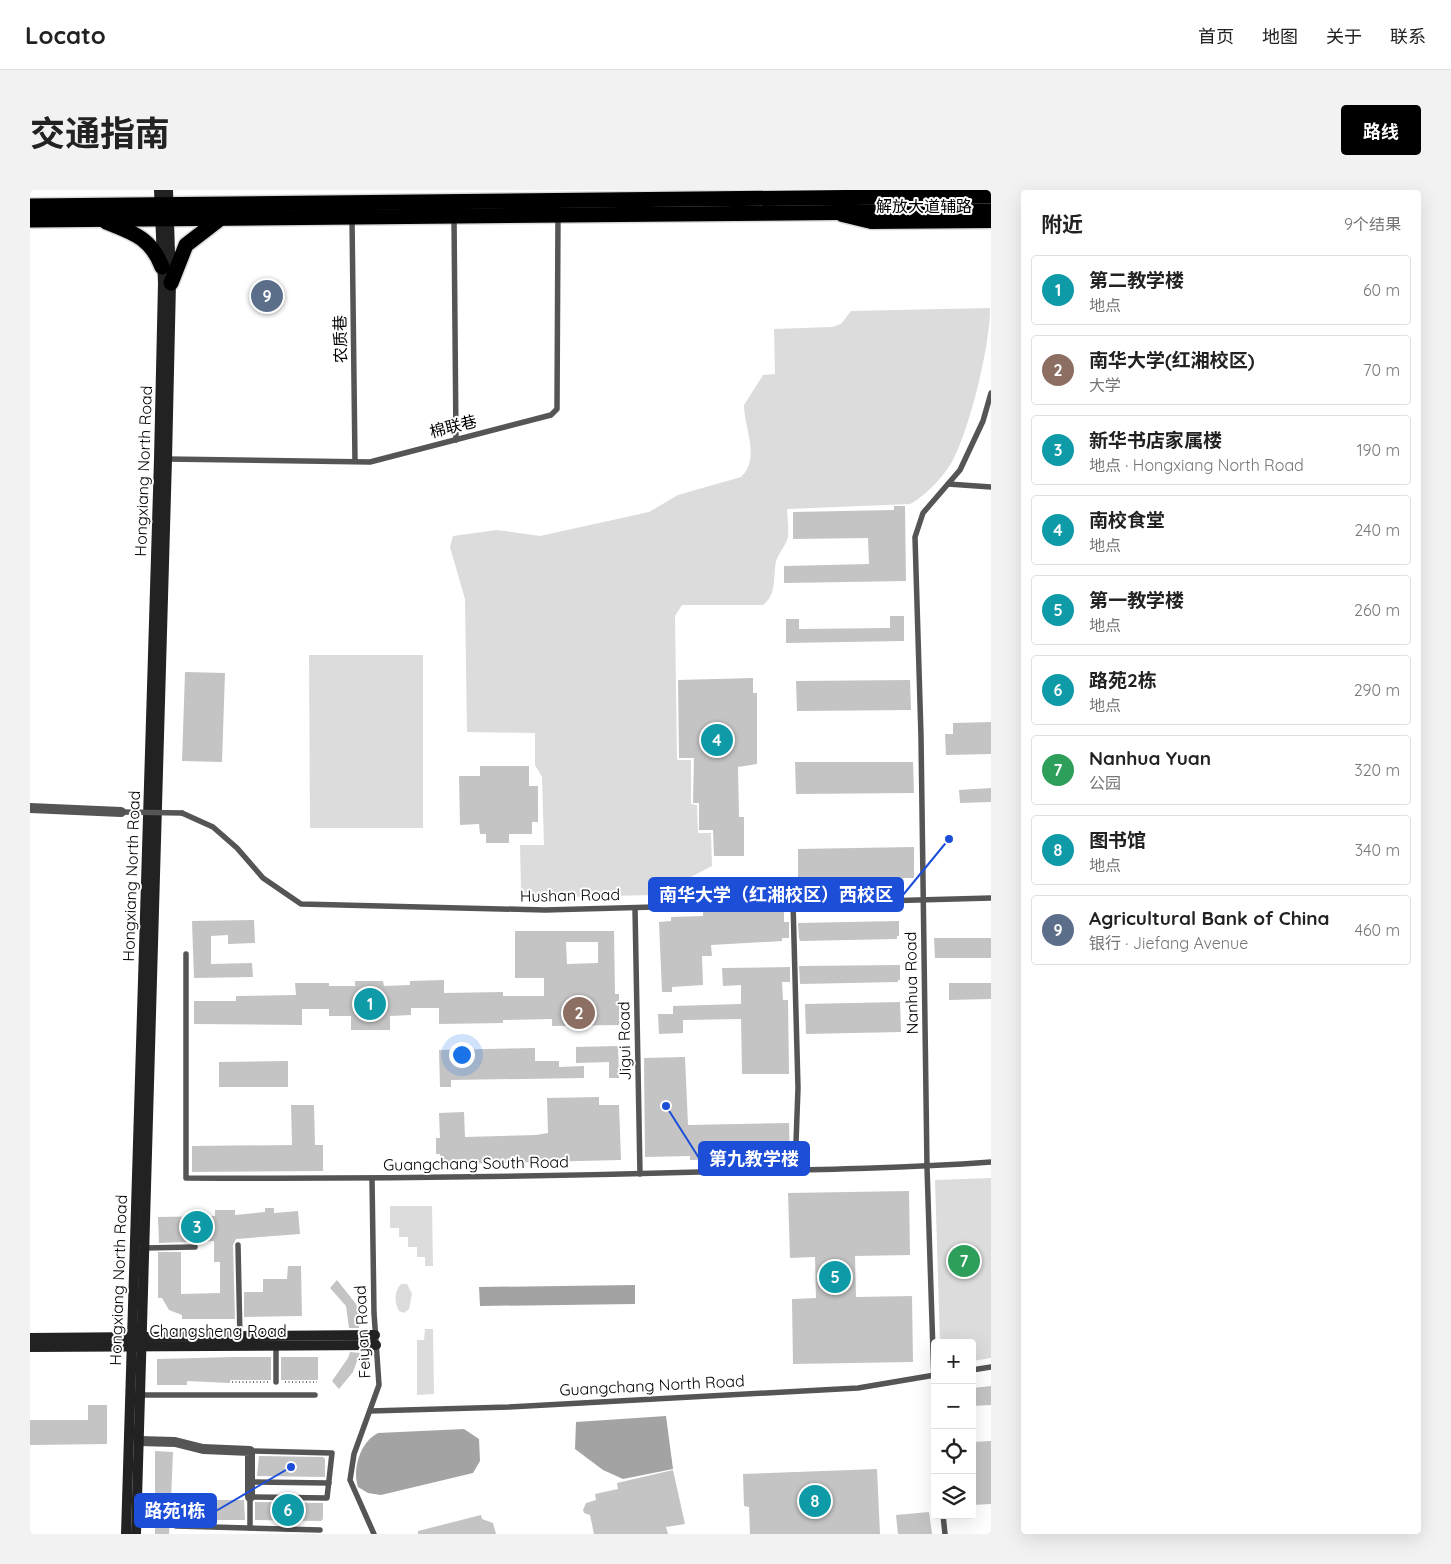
<!DOCTYPE html>
<html lang="zh">
<head>
<meta charset="utf-8">
<style>
	:root { --surface:#fff; --page:#f2f2f2; --text:#222; --muted:#767676; --line:#e0e0e0; --accent:#000 }
	body { margin:0; font-family:Quicksand,"Noto Sans SC",sans-serif; background:var(--page); color:var(--text) }
	.controls { position:absolute; right:15px; bottom:15px; display:grid; overflow:hidden; border-radius:5px; box-shadow:0 5px 20px #0002 }
	.controls button { width:45px; height:45px; display:grid; place-items:center; padding:0; border:0; border-bottom:1px solid var(--line); background:var(--surface); color:var(--text); font:25px sans-serif }
	.you { position:absolute; left:431px; top:864px; width:18px; height:18px; margin:-12px; border:4px solid #fff; border-radius:50%; background:#1a73e8; box-shadow:0 0 0 8px #1a73e833 }
	.badge { display:grid; place-items:center; width:32px; height:32px; border-radius:50%; background:var(--accent); color:#fff; font-size:16px; font-weight:700 }
	.pin { position:absolute; translate:-50% -50%; border:2px solid #fff; box-shadow:0 1px 5px #0006 }
	.list { margin:0; padding:0; list-style:none }
	h2 { display:flex; justify-content:space-between; align-items:center; height:65px; margin:0; padding:0 20px; font-size:21px }
	h2 small { font-size:16px; font-weight:400; color:var(--muted) }
	.list li { display:grid; grid-template-columns:32px 1fr auto; gap:15px; align-items:center; box-sizing:border-box; height:70px; margin:0 10px 10px; padding:0 10px; border:1px solid var(--line); border-radius:5px }
	.list b { display:block; font-size:19px; white-space:nowrap }
	.list p { margin:0; font-size:16px; white-space:nowrap; color:var(--muted) }
	.list em { font-size:16px; font-style:normal; color:var(--muted) }
	.icon { flex:none; width:28px; height:28px; fill:none; stroke:currentColor; stroke-width:2; stroke-linecap:round; stroke-linejoin:round }
	.map { position:relative; flex:none; width:961px; height:1344px; overflow:hidden; border-radius:5px }
	header { display:flex; align-items:center; gap:30px; box-sizing:border-box; height:70px; padding:0 25px; background:var(--surface); border-bottom:1px solid var(--line) }
	header strong { font-size:24px }
	nav { display:flex; gap:28px; margin-inline-start:auto; font-size:18px }
	.intro { display:flex; align-items:center; justify-content:space-between; box-sizing:border-box; height:120px; padding:0 30px }
	h1 { margin:0; font-size:35px }
	.button { padding:12px 22px; border-radius:5px; background:var(--accent); color:#fff; font-size:18px; font-weight:700 }
	main { display:flex; gap:30px; padding:0 30px }
	aside { flex:1; background:var(--surface); border-radius:5px; box-shadow:0 5px 20px #0002 }
	.map>svg:first-child { display:block }
	.green { fill:#dcdcdc }
	.water { fill:#a3a3a3 }
	.building { fill:#c4c4c4; fill-rule:evenodd }
	.lines { fill:none; stroke-linecap:round; stroke-linejoin:round }
	.primary-casing { stroke:#dbdbdb; stroke-width:15 }
	.highway-casing { stroke:#dbdbdb; stroke-width:18 }
	.path { stroke:#777; stroke-width:2; stroke-dasharray:1 2.5; stroke-linecap:butt }
	.lane { stroke:#555; stroke-width:5.5 }
	.street { stroke:#555; stroke-width:10 }
	.secondary { stroke:#222; stroke-width:10 }
	.primary { stroke:#000; stroke-width:12 }
	.highway { stroke:#000; stroke-width:15 }
	.lane-bridge { stroke:#555; stroke-width:5.5 }
	.labels { text-anchor:middle; stroke-width:4; stroke-linejoin:round; paint-order:stroke }
	.street-label { font-size:16px; fill:#000; stroke:#fff }
	.leader { fill:none; stroke:#1d4ed8; stroke-width:2 }
	.callout-dot { fill:#1d4ed8; stroke:#fff; stroke-width:2 }
	.callout { fill:#1d4ed8; stroke:#1d4ed8; stroke-width:2 }
	.callout-label { font-size:18px; text-anchor:middle; font-weight:bold; fill:#fff }
</style>
</head>
<body>
<header>
<strong>Locato</strong>
<nav><a>首页</a><a>地图</a><a>关于</a><a>联系</a></nav>
</header>
<div class="intro"><h1>交通指南</h1><a class="button">路线</a></div>
<main>
<div class="map">
<svg width="961" height="1344" viewBox="0 0 961 1344">
	<rect width="100%" height="100%" fill="#fff"/>
	<!-- green -->
	<g class="green">
		<path d="M960 118C961 151 940 239 923 270 914 286 897 305 880 314L757 319C757 328 760 342 757 350 754 358 749 363 746 371 743 386 747 405 733 415H652L645 426 647 570H661V614L667 615 668 643H681L682 676 634 701 622 705 494 708 491 700 490 655H514L512 587 505 575V543L437 542 435 409 420 357 423 346 467 340 510 346 619 322 648 305 711 287C731 268 714 238 714 215L733 185 745 184 744 139 802 137 811 134 821 121Z"/>
		<path d="M279 465H393V638H280Z"/>
		<path d="M961 988V1168L942 1171V1153H910L905 990Z"/>
		<path d="M360 1016H402L403 1076H395V1067H387V1057H378V1047H369V1038H360Z"/>
		<path d="M371 1094H377L382 1104 379 1119 374 1123 369 1121C364 1112 364 1102 371 1094Z"/>
		<path d="M395 1139H403L404 1204 387 1205V1150H394Z"/>
	</g>
	<!-- water -->
	<g class="water">
		<path d="M605 1095V1114L450 1116 449 1097Z"/>
		<path d="M636 1226 643 1279 593 1289 573 1280 545 1259 546 1232Z"/>
		<path d="M434 1239 449 1249 450 1271 443 1283 351 1305 338 1303 328 1297C322 1279 330 1252 348 1243Z"/>
	</g>
	<!-- building -->
	<g class="building">
		<path d="M864 316H875L876 391 754 393V376L839 374 838 348 763 349V322L864 320Z"/>
		<path d="M860 426H874V451L756 453V429H769V439L860 438Z"/>
		<path d="M155 482 195 483 192 572 152 571Z"/>
		<path d="M723 488V503H727V574L708 577 709 627H714V666H684L683 640H669V613H663L664 568H649L648 490Z"/>
		<path d="M880 490 881 520 767 521 766 491Z"/>
		<path d="M961 532V564L916 565 915 544H923V533Z"/>
		<path d="M765 572H883L884 603 766 604Z"/>
		<path d="M450 576H499V596H508V632H502V644H479V653H456V644H450L449 634 430 635 429 586H450Z"/>
		<path d="M961 598V612L930 613 929 600Z"/>
		<path d="M884 657V688L768 689V659Z"/>
		<path d="M754 719V732H759V748H752V751L681 755 682 766H672L673 795 642 797V802H632L629 732 641 731V727L673 726V722Z"/>
		<path d="M224 730 225 753 198 754V745L181 746V774L222 773 223 787 164 788 162 731Z"/>
		<path d="M869 731V746H867V749L770 751 769 748 768 733Z"/>
		<path d="M485 741H584L585 804H589V835L522 836V829L473 830V833L409 834V818H381V825L360 826V840H321V826H299V819H272V835L164 834V811H206V806L266 805 265 793H299V796H325V791H353L354 796 380 795V791L414 790V803L473 802V806H514V788H485ZM536 752H568V773L537 774Z"/>
		<path d="M904 748H961V768H905Z"/>
		<path d="M870 775V790H868V792L770 794V792L769 776Z"/>
		<path d="M760 777V792H752L753 810H758L759 884H712L711 829 653 830V843L629 844 628 824H643V816L711 814V795L693 796 692 778Z"/>
		<path d="M919 793H961V809L919 810Z"/>
		<path d="M870 812 871 842 776 844 775 814Z"/>
		<path d="M588 856 589 888H579V872L546 873V857Z"/>
		<path d="M505 858V871H529V877L554 876V888L421 890V897H410L409 860Z"/>
		<path d="M655 867 658 935 759 933 760 968 660 970V966L615 967 614 868Z"/>
		<path d="M258 871V897H189V872Z"/>
		<path d="M569 907V915H589L591 970 424 974V971H411L410 964H406V948H410L409 923 434 922 435 947 506 945 518 943 517 908Z"/>
		<path d="M261 915H284L285 955H293V981L162 982V956L262 955Z"/>
		<path d="M879 1001 880 1065 825 1066 826 1107 882 1106 883 1172 763 1174 762 1109 786 1108 785 1067 760 1068 758 1003Z"/>
		<path d="M235 1018H244V1023L268 1021 270 1044 206 1049 203 1055 205 1129H152V1125L139 1120 132 1108H128V1062H151V1104L190 1103V1072H184V1051L129 1053 128 1027 185 1026V1020H205V1025L235 1022Z"/>
		<path d="M258 1076H271L272 1126 214 1127V1102H233V1089H257Z"/>
		<path d="M307 1090 326 1114 329 1123V1138H319L316 1116 300 1098Z"/>
		<path d="M320 1162 330 1163 323 1182 309 1199 302 1191 318 1168Z"/>
		<path d="M203 1167H241V1190H200V1193L157 1191V1195H127V1169Z"/>
		<rect x="251" y="1167" width="37" height="23"/>
		<path d="M961 1196V1215L942 1216V1198Z"/>
		<path d="M58 1215H77V1254L0 1255V1230H58Z"/>
		<path d="M961 1251V1314L942 1315V1252Z"/>
		<path d="M125 1261 143 1262 141 1310H214L215 1330H140L139 1344H125Z"/>
		<path d="M229 1266 293 1267 295 1269V1287L227 1286Z"/>
		<path d="M847 1279 850 1344H720L719 1317 714 1316 713 1284Z"/>
		<path d="M643 1280 655 1334 636 1337 638 1344H564L560 1325 554 1323 553 1320 556 1313 566 1310 565 1304 588 1299 587 1293Z"/>
		<path d="M225 1312 293 1313V1329L291 1331 225 1330Z"/>
		<path d="M899 1322 902 1344H868L866 1325Z"/>
		<path d="M451 1325 452 1329 463 1333 466 1344H388V1341Z"/>
	</g>
	<g class="lines">
		<defs>
			<path id="primary" d="M812 26 841 33 961 32"/>
			<g id="highway">
				<path d="M0 16 961 6"/>
				<path d="M0 30 961 21"/>
				<path d="M76 32C104 43 121 48 132 77"/>
				<path d="M141 93 156 55 191 28"/>
			</g>
		</defs>
		<!-- primary casing -->
		<use href="#primary" class="primary-casing"/>
		<!-- highway casing -->
		<use href="#highway" class="highway-casing"/>
		<!-- path -->
		<g class="path">
			<path d="M202 1192H238"/>
			<path d="M255 1192H287"/>
		</g>
		<!-- lane -->
		<g class="lane">
			<path d="M424 27 426 250"/>
			<path d="M322 28 325 271"/>
			<path d="M136 269 340 272 521 225 527 219 528 26"/>
			<path d="M918 294 961 297"/>
			<path d="M152 623 183 637 207 658 233 688 271 714 515 720 961 708"/>
			<path d="M763 712 768 898 765 980"/>
			<path d="M605 718 610 984"/>
			<path d="M156 764V988C327 989 498 987 670 982 767 980 864 979 961 972"/>
			<path d="M342 988 344 1123 349 1195 324 1264 320 1290 344 1344"/>
			<path d="M208 1055 210 1149"/>
			<path d="M114 1058 165 1057"/>
			<path d="M246 1153V1192"/>
			<path d="M942 1180 961 1177"/>
			<path d="M110 1205H285"/>
			<path d="M340 1221 479 1217 828 1198 905 1185"/>
			<path d="M905 1224 897 977 891 546 885 347 893 323 930 280 953 231 961 203"/>
			<path d="M220 1261 302 1263 297 1308 220 1307V1338"/>
			<path d="M218 1292 299 1293"/>
			<path d="M913 1325 915 1344"/>
			<path d="M146 1336 290 1340"/>
		</g>
		<!-- street -->
		<g class="street">
			<path d="M0 618 91 622"/>
			<path d="M109 1251 145 1252 173 1259 220 1261V1307"/>
		</g>
		<!-- secondary -->
		<g class="secondary">
			<path d="M0 1148 345 1145"/>
			<path d="M0 1157 346 1155"/>
			<path d="M96 1344 129 269 133 93 129 0"/>
			<path d="M106 1344 137 269 141 93 138 0"/>
		</g>
		<!-- primary -->
		<use href="#primary" class="primary"/>
		<!-- highway -->
		<use href="#highway" class="highway"/>
		<!-- lane-bridge -->
		<path class="lane-bridge" d="M91 622 152 623"/>
	</g>
	<g class="labels">
		<!-- street labels -->
		<g class="street-label">
			<text x="894" y="22">解放大道辅路</text>
			<text transform="translate(310 149) rotate(-91)" y="6">农质巷</text>
			<text transform="translate(423 236) rotate(-14)" y="6">棉联巷</text>
			<text transform="translate(113 281) rotate(-88)" y="6">Hongxiang North Road</text>
			<text transform="translate(101 686) rotate(-88)" y="6">Hongxiang North Road</text>
			<text transform="translate(540 705) rotate(-1)" y="6">Hushan Road</text>
			<text transform="translate(881 793) rotate(-91)" y="6">Nanhua Road</text>
			<text transform="translate(594 851) rotate(-91)" y="6">Jigui Road</text>
			<text transform="translate(446 973) rotate(-1)" y="6">Guangchang South Road</text>
			<text transform="translate(88 1090) rotate(-88)" y="6">Hongxiang North Road</text>
			<text x="188" y="1147">Changsheng Road</text>
			<text transform="translate(332 1142) rotate(-93)" y="6">Feiyan Road</text>
			<text transform="translate(622 1195) rotate(-3)" y="6">Guangchang North Road</text>
		</g>
	</g>
	<!-- callouts -->
	<path class="leader" d="M919 649L873 705M636 916L669 968M261 1277L186 1321"/>
	<g class="callout-dot">
		<circle cx="919" cy="649" r="5"/>
		<circle cx="636" cy="916" r="5"/>
		<circle cx="261" cy="1277" r="5"/>
	</g>
	<g class="callout">
		<rect x="619" y="688" width="254" height="33" rx="5"/>
		<rect x="669" y="952" width="110" height="33" rx="5"/>
		<rect x="105" y="1304" width="81" height="33" rx="5"/>
	</g>
	<g class="callout-label">
		<text x="746" y="711">南华大学（红湘校区）西校区</text>
		<text x="724" y="975">第九教学楼</text>
		<text x="145" y="1327">路苑1栋</text>
	</g>
</svg>
<div class="controls">
<button>+</button>
<button>−</button>
<button><svg class="icon" aria-label="locate" viewBox="0 0 24 24"><circle cx="12" cy="12" r="6"/><path d="M12 2v4M12 18v4M2 12h4M18 12h4"/></svg></button>
<button><svg class="icon" aria-label="layers" viewBox="0 0 24 24"><path d="M12 4l9 5-9 5-9-5zM3 14l9 5 9-5"/></svg></button>
</div>
<div class="you"></div>
<div class="pin badge" style="left:340px;top:814px;background:#0f9aa8">1</div>
<div class="pin badge" style="left:549px;top:823px;background:#8d6e63">2</div>
<div class="pin badge" style="left:167px;top:1037px;background:#0f9aa8">3</div>
<div class="pin badge" style="left:687px;top:550px;background:#0f9aa8">4</div>
<div class="pin badge" style="left:805px;top:1087px;background:#0f9aa8">5</div>
<div class="pin badge" style="left:258px;top:1320px;background:#0f9aa8">6</div>
<div class="pin badge" style="left:934px;top:1071px;background:#2e9e5b">7</div>
<div class="pin badge" style="left:785px;top:1311px;background:#0f9aa8">8</div>
<div class="pin badge" style="left:237px;top:106px;background:#5c6f8a">9</div>
</div>
<aside>
<h2>附近<small>9个结果</small></h2>
<ul class="list">
<li><span class="badge" style="background:#0f9aa8">1</span><div><b>第二教学楼</b><p>地点</p></div><em>60 m</em></li>
<li><span class="badge" style="background:#8d6e63">2</span><div><b>南华大学(红湘校区)</b><p>大学</p></div><em>70 m</em></li>
<li><span class="badge" style="background:#0f9aa8">3</span><div><b>新华书店家属楼</b><p>地点 · Hongxiang North Road</p></div><em>190 m</em></li>
<li><span class="badge" style="background:#0f9aa8">4</span><div><b>南校食堂</b><p>地点</p></div><em>240 m</em></li>
<li><span class="badge" style="background:#0f9aa8">5</span><div><b>第一教学楼</b><p>地点</p></div><em>260 m</em></li>
<li><span class="badge" style="background:#0f9aa8">6</span><div><b>路苑2栋</b><p>地点</p></div><em>290 m</em></li>
<li><span class="badge" style="background:#2e9e5b">7</span><div><b>Nanhua Yuan</b><p>公园</p></div><em>320 m</em></li>
<li><span class="badge" style="background:#0f9aa8">8</span><div><b>图书馆</b><p>地点</p></div><em>340 m</em></li>
<li><span class="badge" style="background:#5c6f8a">9</span><div><b>Agricultural Bank of China</b><p>银行 · Jiefang Avenue</p></div><em>460 m</em></li>
</ul>
</aside>
</main>
</body>
</html>
